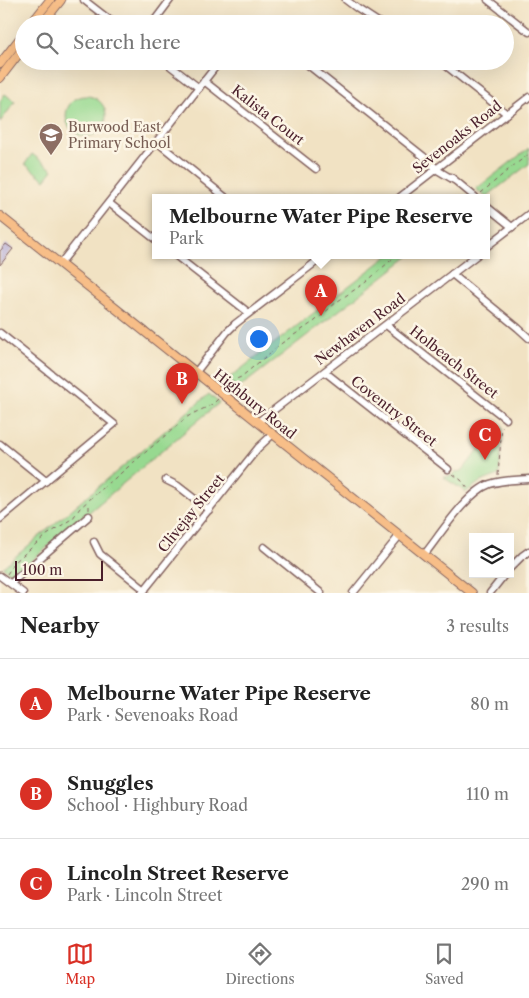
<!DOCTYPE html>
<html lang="en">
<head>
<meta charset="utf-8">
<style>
	:root { --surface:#fff; --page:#f6f6f6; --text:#222; --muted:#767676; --line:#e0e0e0; --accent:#d93025 }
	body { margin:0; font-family:"Libre Caslon Text",serif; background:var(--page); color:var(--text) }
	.controls { position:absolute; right:15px; bottom:15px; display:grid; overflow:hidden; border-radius:0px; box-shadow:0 5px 20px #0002 }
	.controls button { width:45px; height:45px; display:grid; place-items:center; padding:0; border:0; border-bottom:1px solid var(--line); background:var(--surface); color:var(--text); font:25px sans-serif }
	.scale { position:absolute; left:15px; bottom:12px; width:88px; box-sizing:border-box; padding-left:5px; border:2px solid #4a1f2b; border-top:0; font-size:14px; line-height:18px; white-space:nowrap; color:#4a1f2b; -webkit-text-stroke:4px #fcf5e5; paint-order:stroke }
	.you { position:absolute; left:258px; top:338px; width:18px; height:18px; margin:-12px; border:4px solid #fff; border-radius:50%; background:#1a73e8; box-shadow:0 0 0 8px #1a73e833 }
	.badge { display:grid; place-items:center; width:32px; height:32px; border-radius:50%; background:var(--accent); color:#fff; font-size:16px; font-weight:700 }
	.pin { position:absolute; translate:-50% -41px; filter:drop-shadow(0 1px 2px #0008) }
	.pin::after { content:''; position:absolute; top:26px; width:18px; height:15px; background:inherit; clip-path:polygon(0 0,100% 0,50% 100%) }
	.popup { position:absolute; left:152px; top:194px; width:338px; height:65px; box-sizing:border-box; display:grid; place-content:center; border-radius:0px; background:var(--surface); filter:drop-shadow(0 1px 4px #0005); font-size:16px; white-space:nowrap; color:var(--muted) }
	.popup b { font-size:19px; color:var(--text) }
	.popup::after { content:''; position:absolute; left:50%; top:100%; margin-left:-10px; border:10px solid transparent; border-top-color:var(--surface) }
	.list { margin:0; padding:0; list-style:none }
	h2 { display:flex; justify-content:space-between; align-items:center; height:65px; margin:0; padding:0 20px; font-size:21px }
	h2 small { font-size:16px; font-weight:400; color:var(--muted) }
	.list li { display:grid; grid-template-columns:32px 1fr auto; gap:15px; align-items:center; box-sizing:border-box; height:90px; padding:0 20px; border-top:1px solid var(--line) }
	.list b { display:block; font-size:19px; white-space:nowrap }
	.list p { margin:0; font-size:16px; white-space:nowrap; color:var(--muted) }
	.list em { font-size:16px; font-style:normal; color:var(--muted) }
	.icon { flex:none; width:28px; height:28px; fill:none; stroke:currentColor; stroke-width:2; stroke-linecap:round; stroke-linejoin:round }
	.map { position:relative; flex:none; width:529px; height:593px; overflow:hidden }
	.search { position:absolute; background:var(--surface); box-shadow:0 5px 20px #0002; left:15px; right:15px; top:15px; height:55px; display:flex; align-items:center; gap:12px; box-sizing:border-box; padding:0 18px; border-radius:28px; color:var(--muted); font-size:19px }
	.sheet { height:335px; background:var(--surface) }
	nav { display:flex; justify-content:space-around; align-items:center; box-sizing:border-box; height:70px; border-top:1px solid var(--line); background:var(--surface); font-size:14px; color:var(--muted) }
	nav a { display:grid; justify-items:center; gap:2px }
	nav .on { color:var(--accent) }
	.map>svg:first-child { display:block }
	.green { fill:#97d990; stroke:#707c5e }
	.building { fill:#b3aad6 }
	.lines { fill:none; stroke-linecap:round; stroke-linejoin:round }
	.minor-casing { stroke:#846360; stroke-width:9 }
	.major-casing { stroke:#846360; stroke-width:10 }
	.path { stroke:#846360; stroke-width:1; stroke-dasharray:4 4; stroke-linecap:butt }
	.minor { stroke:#fff; stroke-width:6 }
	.major { stroke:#f7be88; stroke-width:8 }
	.labels { text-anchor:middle; stroke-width:5; stroke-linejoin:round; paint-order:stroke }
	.street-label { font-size:14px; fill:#4a1f2b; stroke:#fcf5e5 }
	.education-label { font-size:14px; fill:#785e54; stroke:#fcf5e5; text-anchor:start }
</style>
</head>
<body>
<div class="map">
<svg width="529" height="593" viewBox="0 0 529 593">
	<rect width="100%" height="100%" fill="#fcf5e5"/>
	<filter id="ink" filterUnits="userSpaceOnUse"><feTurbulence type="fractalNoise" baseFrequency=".02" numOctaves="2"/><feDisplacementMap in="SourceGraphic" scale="10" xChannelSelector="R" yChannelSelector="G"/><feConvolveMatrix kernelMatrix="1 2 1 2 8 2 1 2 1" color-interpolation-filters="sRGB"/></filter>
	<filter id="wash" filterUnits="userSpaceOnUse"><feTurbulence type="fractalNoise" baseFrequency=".0096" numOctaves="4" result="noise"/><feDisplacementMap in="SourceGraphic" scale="20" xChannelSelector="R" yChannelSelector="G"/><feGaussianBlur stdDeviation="1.12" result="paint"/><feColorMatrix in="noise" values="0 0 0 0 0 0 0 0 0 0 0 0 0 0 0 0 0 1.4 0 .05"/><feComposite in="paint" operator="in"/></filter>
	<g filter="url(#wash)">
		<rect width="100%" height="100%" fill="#f1e2c3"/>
		<!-- green -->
		<g class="green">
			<path d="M5 94 15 102 0 122V101Z"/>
			<circle cx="86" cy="116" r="20"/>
			<path d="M529 148V164L486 197 476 189Z"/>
			<path d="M32 154 53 170 45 180 25 164Z"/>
			<path d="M389 255H411L235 391 224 382Z"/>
			<path d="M209 394 219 403 13 576 3 567Z"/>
			<path d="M498 425 503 427 499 475 480 482 466 492 443 477 451 476 455 472 462 471Z"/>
		</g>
		<g id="blocks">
			<!-- building -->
			<path class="building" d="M6 244 13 249 0 265V251Z"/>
		</g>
	</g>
	<g filter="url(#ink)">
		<use href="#blocks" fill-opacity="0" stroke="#846360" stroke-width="1"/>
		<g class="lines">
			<defs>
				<g id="minor">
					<path d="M84 0 115 24"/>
					<path d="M346 0 358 9 381 24"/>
					<path d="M488 0 529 32"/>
					<path d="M152 24 170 0"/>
					<path d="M164 61 199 88"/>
					<path d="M303 61 423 156 439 171 454 180"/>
					<path d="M440 61 507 114"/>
					<path d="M204 81 316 169"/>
					<path d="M157 142 225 197"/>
					<path d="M451 177 475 197"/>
					<path d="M400 197 529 97"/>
					<path d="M109 203 156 240"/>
					<path d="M486 206 512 227"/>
					<path d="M486 247 529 214"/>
					<path d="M175 255 249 313"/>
					<path d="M60 264 220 61"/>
					<path d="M452 274 518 328 529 338"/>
					<path d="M386 325 506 419"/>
					<path d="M0 333 114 424 0 519"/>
					<path d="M196 372 227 332 235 324 325 255"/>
					<path d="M325 372 448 469"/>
					<path d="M258 422 477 255"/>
					<path d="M0 444 46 481"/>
					<path d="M166 480 178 486 209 510"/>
					<path d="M94 542 100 554 145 590"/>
					<path d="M264 547 321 593"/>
					<path d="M424 555C440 535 467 492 490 484 502 480 516 480 529 479"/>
					<path d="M510 568 522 556 529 551"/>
					<path d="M0 576 23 593"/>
					<path d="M11 583 89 516"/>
					<path d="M142 593 258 448 273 434"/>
					<path d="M353 593 400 535"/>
					<path d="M490 593 505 574"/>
				</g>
				<g id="major">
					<path d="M31 24 50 0"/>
					<path d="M42 24 61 0"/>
					<path d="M0 64 24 33"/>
					<path d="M0 78 24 47"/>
					<path d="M0 216 472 593"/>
				</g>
			</defs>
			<!-- minor casing -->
			<use href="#minor" class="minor-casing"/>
			<!-- major casing -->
			<use href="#major" class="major-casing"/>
			<!-- path -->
			<g class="path">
				<path d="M481 193 508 170 529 154"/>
				<path d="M228 389 230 386 229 383 230 382 241 377 282 343 315 321 338 301 366 282 397 255"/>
				<path d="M453 474 461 480 469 490"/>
				<path d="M498 475 502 426"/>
				<path d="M89 510V502"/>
				<path d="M7 574 16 561 44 537 73 518 80 508 89 500 186 418C196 410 209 409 218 399"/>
			</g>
			<!-- minor -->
			<use href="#minor" class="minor"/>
			<!-- major -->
			<use href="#major" class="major"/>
		</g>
	</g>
	<!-- icons -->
	<defs>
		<symbol id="school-pin" viewBox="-11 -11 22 30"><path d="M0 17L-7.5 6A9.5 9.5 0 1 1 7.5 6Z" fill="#8d6e63" stroke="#fcf5e5"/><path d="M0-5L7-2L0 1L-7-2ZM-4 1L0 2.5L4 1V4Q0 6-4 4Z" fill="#fff"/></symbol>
	</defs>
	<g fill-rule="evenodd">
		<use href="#school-pin" x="37" y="121" width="28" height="38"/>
	</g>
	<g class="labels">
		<!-- street labels -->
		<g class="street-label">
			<text transform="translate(268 115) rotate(38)" y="5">Kalista Court</text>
			<text transform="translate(457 137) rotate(-38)" y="5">Sevenoaks Road</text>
			<text transform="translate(360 329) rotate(-37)" y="5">Newhaven Road</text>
			<text transform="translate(454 362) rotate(38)" y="5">Holbeach Street</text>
			<text transform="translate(255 404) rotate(39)" y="5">Highbury Road</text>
			<text transform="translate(394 411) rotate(38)" y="5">Coventry Street</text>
			<text transform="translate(191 513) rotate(-51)" y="5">Clivejay Street</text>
		</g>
		<!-- education labels -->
		<g class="education-label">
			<text x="68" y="132">Burwood East<tspan x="68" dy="16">Primary School</tspan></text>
		</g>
	</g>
</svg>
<div class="controls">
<button><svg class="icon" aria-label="layers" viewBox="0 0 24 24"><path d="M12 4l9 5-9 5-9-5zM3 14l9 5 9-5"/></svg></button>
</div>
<div class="scale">100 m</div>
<div class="you"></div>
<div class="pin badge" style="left:321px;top:316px">A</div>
<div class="popup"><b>Melbourne Water Pipe Reserve</b>Park</div>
<div class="pin badge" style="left:182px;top:404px">B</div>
<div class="pin badge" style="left:485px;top:460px">C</div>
<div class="search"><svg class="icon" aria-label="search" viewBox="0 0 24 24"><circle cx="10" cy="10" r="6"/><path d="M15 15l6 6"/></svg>Search here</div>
</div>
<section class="sheet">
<h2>Nearby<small>3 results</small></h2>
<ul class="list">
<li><span class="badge">A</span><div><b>Melbourne Water Pipe Reserve</b><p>Park · Sevenoaks Road</p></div><em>80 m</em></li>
<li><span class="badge">B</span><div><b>Snuggles</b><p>School · Highbury Road</p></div><em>110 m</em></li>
<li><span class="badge">C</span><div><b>Lincoln Street Reserve</b><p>Park · Lincoln Street</p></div><em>290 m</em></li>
</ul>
</section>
<nav>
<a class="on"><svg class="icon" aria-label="map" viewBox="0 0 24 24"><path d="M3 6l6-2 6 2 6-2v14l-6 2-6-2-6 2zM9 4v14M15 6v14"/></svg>Map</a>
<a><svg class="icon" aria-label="directions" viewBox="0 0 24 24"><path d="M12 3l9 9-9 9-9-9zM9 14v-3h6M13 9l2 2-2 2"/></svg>Directions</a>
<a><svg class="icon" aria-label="saved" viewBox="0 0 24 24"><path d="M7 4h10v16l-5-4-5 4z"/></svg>Saved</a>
</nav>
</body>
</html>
